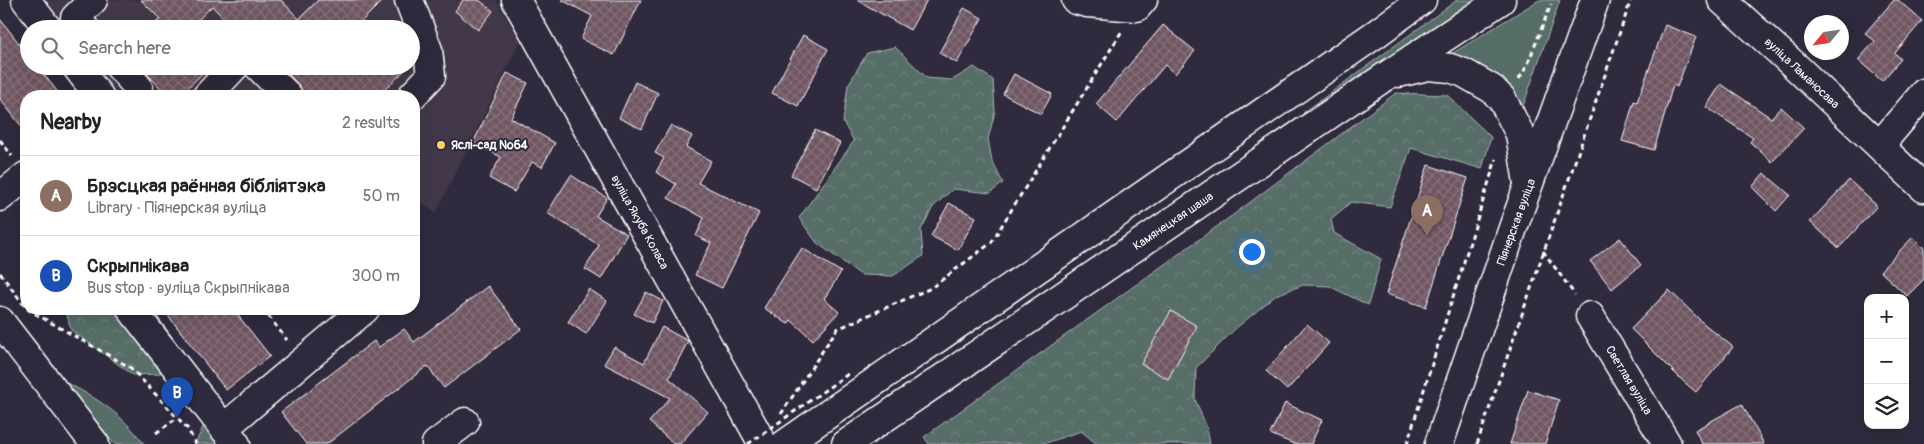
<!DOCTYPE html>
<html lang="en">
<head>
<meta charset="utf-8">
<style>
	:root { --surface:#fff; --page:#f6f6f6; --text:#222; --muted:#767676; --line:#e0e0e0; --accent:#857141 }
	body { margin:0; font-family:Pangolin,sans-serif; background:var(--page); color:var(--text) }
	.controls { position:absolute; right:15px; bottom:15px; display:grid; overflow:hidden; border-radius:10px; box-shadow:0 5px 20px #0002 }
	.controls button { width:45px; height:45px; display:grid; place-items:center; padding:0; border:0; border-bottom:1px solid var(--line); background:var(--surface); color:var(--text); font:25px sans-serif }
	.compass { position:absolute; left:1804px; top:15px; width:45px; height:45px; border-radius:50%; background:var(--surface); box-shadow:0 5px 20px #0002; rotate:241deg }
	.you { position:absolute; left:1251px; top:251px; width:18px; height:18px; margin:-12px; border:4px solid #fff; border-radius:50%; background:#1a73e8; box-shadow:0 0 0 8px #1a73e833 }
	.badge { display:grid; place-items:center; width:32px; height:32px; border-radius:50%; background:var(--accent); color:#fff; font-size:16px; font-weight:700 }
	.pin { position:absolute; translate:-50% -41px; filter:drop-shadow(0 1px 2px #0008) }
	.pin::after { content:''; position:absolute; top:26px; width:18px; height:15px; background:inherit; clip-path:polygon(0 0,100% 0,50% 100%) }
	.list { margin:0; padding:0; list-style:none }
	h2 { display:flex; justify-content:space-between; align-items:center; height:65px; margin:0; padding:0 20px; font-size:21px }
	h2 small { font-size:16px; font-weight:400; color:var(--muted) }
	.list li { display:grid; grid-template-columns:32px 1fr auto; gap:15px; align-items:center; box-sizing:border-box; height:80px; padding:0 20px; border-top:1px solid var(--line) }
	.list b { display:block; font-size:19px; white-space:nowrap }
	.list p { margin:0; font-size:16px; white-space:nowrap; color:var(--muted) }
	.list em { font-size:16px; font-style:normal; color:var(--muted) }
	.icon { flex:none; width:28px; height:28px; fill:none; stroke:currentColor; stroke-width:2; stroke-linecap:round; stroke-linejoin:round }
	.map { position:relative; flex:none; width:1924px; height:444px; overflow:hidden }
	.search { position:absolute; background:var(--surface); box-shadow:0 5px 20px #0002; left:20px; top:20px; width:400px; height:55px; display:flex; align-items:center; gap:12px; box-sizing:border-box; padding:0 18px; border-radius:28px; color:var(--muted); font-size:19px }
	.panel { position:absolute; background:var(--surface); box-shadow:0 5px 20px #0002; left:20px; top:90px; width:400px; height:225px; border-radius:20px }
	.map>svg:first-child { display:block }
	.built { fill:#423848 }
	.green { fill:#576d68; stroke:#abb6b4 }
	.forest { fill:url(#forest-crowns); stroke:#abb6b4 }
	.building { fill:url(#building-cross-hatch); stroke:#fff }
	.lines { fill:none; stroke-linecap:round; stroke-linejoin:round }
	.minor-casing { stroke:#fff; stroke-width:31 }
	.major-casing { stroke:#fff; stroke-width:31 }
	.path { stroke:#fff; stroke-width:3; stroke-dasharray:5 4; stroke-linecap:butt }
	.minor { stroke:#2f2a3d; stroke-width:28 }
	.major { stroke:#2f2a3d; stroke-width:28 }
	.path-bridge { stroke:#fff; stroke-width:3; stroke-dasharray:5 4; stroke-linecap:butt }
	.poi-dot { fill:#ffd166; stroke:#2f2a3d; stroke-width:2 }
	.labels { text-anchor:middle; stroke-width:4; stroke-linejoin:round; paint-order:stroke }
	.street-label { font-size:12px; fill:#fff; stroke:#2f2a3d }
	.poi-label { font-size:12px; font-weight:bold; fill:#fff; stroke:#2f2a3d; text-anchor:start }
</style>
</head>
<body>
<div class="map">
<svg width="1924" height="444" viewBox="0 0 1924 444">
	<defs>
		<pattern id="forest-crowns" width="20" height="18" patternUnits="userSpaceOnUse" patternTransform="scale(1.25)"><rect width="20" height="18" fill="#576d68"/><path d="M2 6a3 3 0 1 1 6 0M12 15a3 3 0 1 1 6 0" fill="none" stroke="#70837f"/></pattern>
		<pattern id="building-cross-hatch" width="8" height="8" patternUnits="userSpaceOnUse" patternTransform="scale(1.25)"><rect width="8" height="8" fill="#6f5762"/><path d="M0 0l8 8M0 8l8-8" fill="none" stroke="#85707a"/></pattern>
	</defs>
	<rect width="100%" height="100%" fill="#2f2a3d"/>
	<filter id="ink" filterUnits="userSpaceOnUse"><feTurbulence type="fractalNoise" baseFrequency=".02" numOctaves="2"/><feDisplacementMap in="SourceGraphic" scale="10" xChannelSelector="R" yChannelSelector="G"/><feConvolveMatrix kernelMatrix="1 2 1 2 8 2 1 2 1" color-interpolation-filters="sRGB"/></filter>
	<g filter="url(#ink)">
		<!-- built -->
		<path class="built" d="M37 0H496L520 41 436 213 414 195V96H118L93 66H411V29H61Z"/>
		<!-- green -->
		<g class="green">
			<path d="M1457 0H1482L1303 113Z"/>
			<path d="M1539 0H1560L1520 115 1445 58Z"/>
			<path d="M63 381C97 398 121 413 144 444H114Z"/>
		</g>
		<!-- forest -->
		<g class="forest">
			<path d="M895 47 927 78 952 80 974 67 993 80 995 112 988 139 992 161 1003 183 990 193 953 189 933 207 921 230 923 256 893 276 861 275 817 243 799 218 854 141 843 122 848 85 867 53Z"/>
			<path d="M1396 93 1447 95 1491 137 1482 169 1411 148 1390 207 1351 202 1331 219 1334 233 1381 259 1368 305 1329 286 1303 285 1276 295 1234 330 1196 368 1195 399 1207 428 1210 444H1097L1081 431 1043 444H929L924 437 1233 215Z"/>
			<path d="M68 309H152L184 354 159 374 133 375 71 330 66 311Z"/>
			<path d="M204 425 219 444H195Z"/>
		</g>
		<!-- building -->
		<g class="building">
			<path d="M141 0H281L299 19 318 0H383L354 29H234L212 6 189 29H149L160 19Z"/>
			<path d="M463 0H479L493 11 478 30 455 11Z"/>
			<path d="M562 0H641L614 55 581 39 592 16Z"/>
			<path d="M857 0H927L910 30Z"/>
			<path d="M1894 0H1898L1922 21 1895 53 1901 59 1882 81 1858 60 1875 41 1865 33Z"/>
			<path d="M964 8 982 18 957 63 939 53Z"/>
			<path d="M0 19 29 56V66H37L61 96H26V132L0 99Z"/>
			<path d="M1163 25 1195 51 1175 74 1165 65 1117 122 1096 104Z"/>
			<path d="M1665 25 1696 37 1677 87 1673 85 1654 150 1622 141 1634 101 1637 102Z"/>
			<path d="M803 35 828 49 798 106 772 93Z"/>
			<path d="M140 66H210L179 96H168Z"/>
			<path d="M280 66H409L378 96H303L299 85Z"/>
			<path d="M507 73 528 83 511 118 555 143 542 167 532 162 514 192 489 178 501 157 473 143Z"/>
			<path d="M1014 74 1052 94 1041 114 1003 94Z"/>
			<path d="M635 82 658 93 642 129 619 118Z"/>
			<path d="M1721 84 1771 118 1781 107 1804 128 1772 162 1750 142 1753 138 1706 107Z"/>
			<path d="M671 125 692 136 686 147 711 161 698 183 759 213 722 288 695 275 711 243 696 236 704 218 668 198 676 184 656 172 664 158 655 153Z"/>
			<path d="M815 130 840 143 816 188 791 175Z"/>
			<path d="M1428 165 1468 178 1426 307 1386 294Z"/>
			<path d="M1764 173 1790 195 1776 211 1752 187Z"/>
			<path d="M571 175 607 198 596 216 627 234 601 279 585 269 599 245 547 213Z"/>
			<path d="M1849 180 1877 206 1839 248 1810 222Z"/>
			<path d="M949 203 976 217 958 250 931 236Z"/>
			<path d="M1913 237 1924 248V279L1907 296 1880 271Z"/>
			<path d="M1620 238 1641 265 1612 289 1590 261Z"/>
			<path d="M802 248 841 272 824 299 839 312 813 340 791 320 788 324 764 308Z"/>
			<path d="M488 286 521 329 444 388 427 366 327 444H306L281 412 374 341 379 347 404 329 414 342Z"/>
			<path d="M589 289 607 301 586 334 568 322Z"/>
			<path d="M1669 290 1703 323 1733 347 1696 392 1683 381 1631 329Z"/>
			<path d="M646 292 663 301 652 323 634 314Z"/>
			<path d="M163 309H233L270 356 226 390Z"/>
			<path d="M1171 311 1197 326 1168 379 1141 364Z"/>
			<path d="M1307 324 1329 343 1287 390 1266 371Z"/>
			<path d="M662 327 688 341 669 378 708 412 680 444H674L649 422 670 398 604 364 614 347 644 363Z"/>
			<path d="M1528 390 1559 400 1545 444H1510Z"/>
			<path d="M1285 403 1322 420 1311 444H1294L1270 434Z"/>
			<path d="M1742 404 1764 444H1702L1695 430Z"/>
		</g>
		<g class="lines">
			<defs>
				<g id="minor">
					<path d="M26 0 48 29"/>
					<path d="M409 0 428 50 431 76 412 96"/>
					<path d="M516 0 763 444"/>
					<path d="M1076 0 1087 3 1137 7 1143 0"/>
					<path d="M1722 0 1793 64 1924 188"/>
					<path d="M85 29 75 18 93 0"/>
					<path d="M76 66 99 96"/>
					<path d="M119 66 138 87"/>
					<path d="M258 66 288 96"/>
					<path d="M207 96 235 66"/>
					<path d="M1880 145 1924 93"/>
					<path d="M0 197 26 176"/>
					<path d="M131 309 236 444"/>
					<path d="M1590 316 1667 444"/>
					<path d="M0 321 95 444"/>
					<path d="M224 428 365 309"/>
					<path d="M436 444 465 422"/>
				</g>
				<g id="major">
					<path d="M1399 73 1428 66 1450 68 1464 73 1492 89 1502 99 1520 134 1528 183"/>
					<path d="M785 444 1377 33 1422 0"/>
					<path d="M846 444 1383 78 1501 0"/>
					<path d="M1439 444 1513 228 1595 0"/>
				</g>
			</defs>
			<!-- minor casing -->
			<use href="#minor" class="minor-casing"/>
			<!-- major casing -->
			<use href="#major" class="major-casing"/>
			<!-- path -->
			<g class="path">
				<path d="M1519 79 1527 66 1551 4"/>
				<path d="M0 140 12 156"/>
				<path d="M1543 251 1575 295"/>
				<path d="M0 273 26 308"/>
				<path d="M27 309 131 368 187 428 196 444"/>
				<path d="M263 309 287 340"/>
				<path d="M781 414 837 329 931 288 991 243 1122 31"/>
				<path d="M156 433 177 418"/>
				<path d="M1407 444 1496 159"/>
				<path d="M1477 444 1631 0"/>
			</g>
			<!-- minor -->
			<use href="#minor" class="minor"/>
			<!-- major -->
			<use href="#major" class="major"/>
			<!-- path-bridge -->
			<path class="path-bridge" d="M748 444 848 374"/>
		</g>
	</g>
	<!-- markers -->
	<circle class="poi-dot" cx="441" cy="145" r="5"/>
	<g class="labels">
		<!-- street labels -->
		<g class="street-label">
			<text transform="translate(1802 73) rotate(43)" y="4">вуліца Ламаносава</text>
			<text transform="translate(1173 221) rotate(-34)" y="4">Камянецкая шаша</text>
			<text transform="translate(640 222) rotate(61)" y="4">вуліца Якуба Коласа</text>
			<text transform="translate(1516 222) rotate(-70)" y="4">Піянерская вуліца</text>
			<text transform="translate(1629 380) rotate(59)" y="4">Светлая вуліца</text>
		</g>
		<!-- poi labels -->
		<g class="poi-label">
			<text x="451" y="149">Яслі-сад №64</text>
		</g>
	</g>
</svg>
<div class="controls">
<button>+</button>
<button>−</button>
<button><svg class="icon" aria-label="layers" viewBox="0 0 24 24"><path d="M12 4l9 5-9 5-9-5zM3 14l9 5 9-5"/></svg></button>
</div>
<svg class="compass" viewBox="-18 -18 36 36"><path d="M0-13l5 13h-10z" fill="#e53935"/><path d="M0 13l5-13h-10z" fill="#767676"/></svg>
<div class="you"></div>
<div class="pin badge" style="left:1427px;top:236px;background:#8d6e63">A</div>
<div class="pin badge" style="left:177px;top:418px;background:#1a4fb4">B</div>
<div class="search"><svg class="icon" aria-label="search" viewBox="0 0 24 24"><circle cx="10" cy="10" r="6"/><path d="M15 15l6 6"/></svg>Search here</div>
<section class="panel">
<h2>Nearby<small>2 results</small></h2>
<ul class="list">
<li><span class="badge" style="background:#8d6e63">A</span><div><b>Брэсцкая раённая бібліятэка</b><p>Library · Піянерская вуліца</p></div><em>50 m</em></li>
<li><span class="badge" style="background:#1a4fb4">B</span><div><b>Скрыпнікава</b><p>Bus stop · вуліца Скрыпнікава</p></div><em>300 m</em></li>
</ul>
</section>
</div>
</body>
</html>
